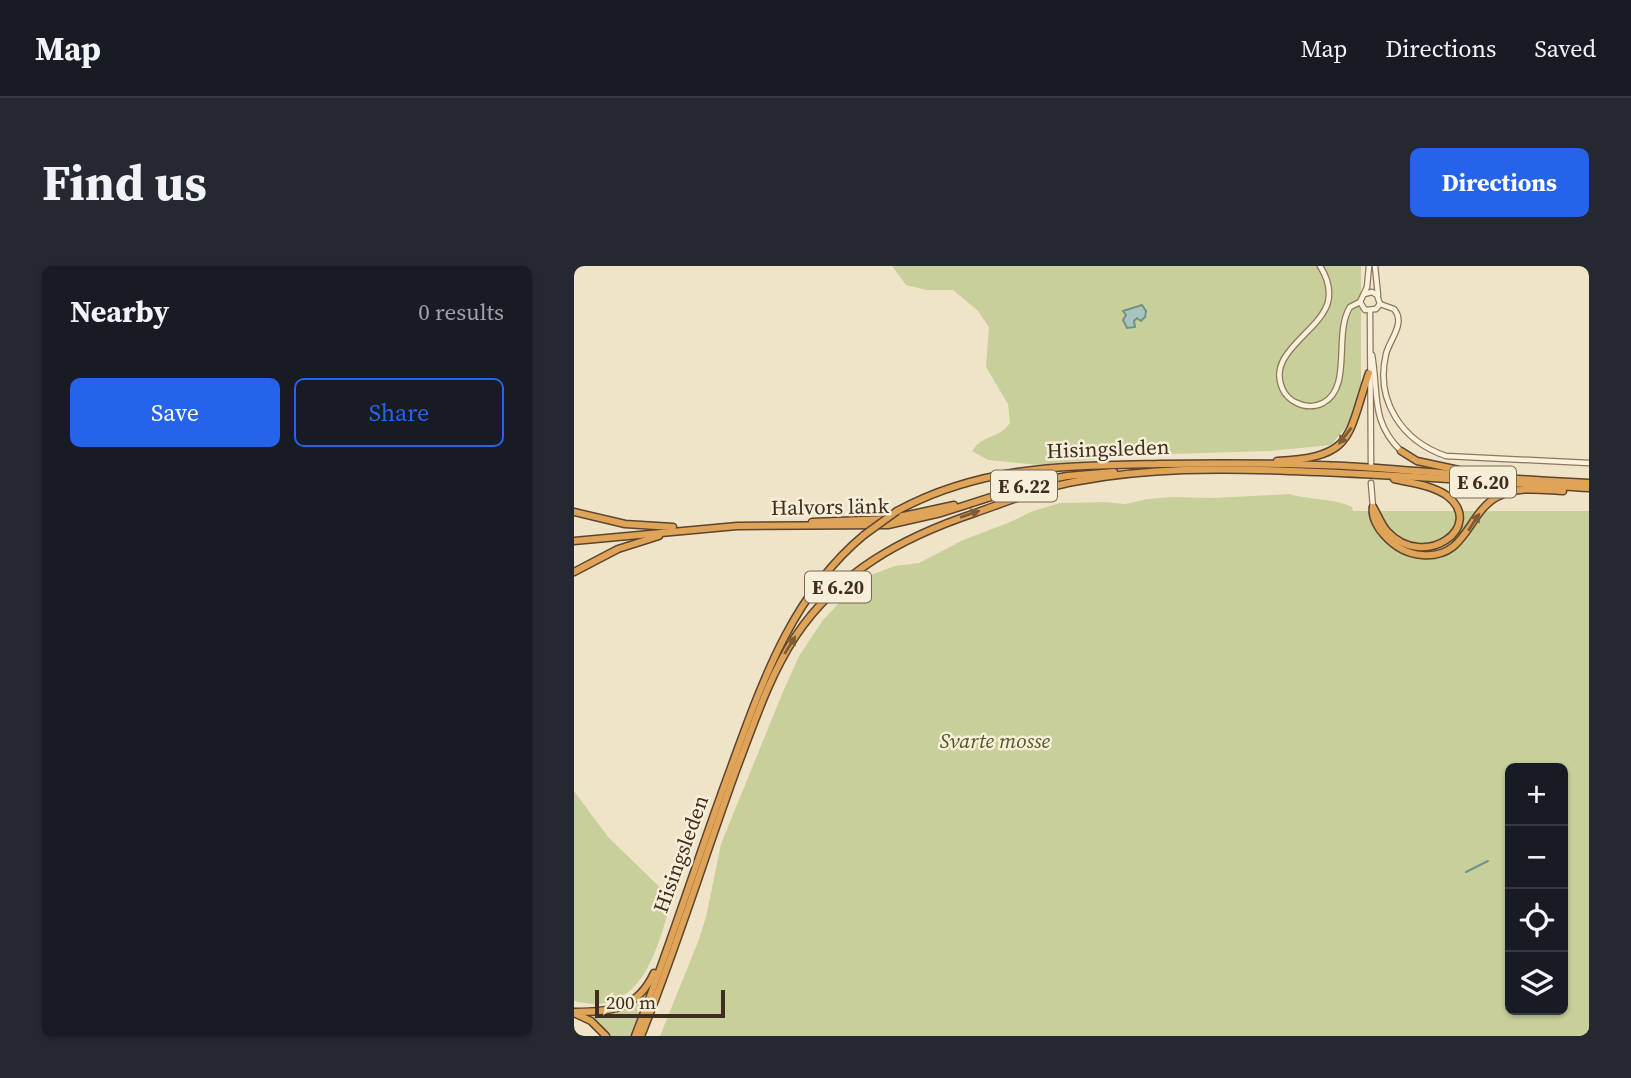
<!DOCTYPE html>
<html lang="en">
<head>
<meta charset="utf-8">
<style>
	:root { --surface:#171b24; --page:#242831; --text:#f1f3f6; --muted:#9ea1a6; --line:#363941; --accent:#2563eb }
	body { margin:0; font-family:"Source Serif 4",serif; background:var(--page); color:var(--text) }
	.controls { position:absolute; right:21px; bottom:21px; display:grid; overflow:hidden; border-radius:10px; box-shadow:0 2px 5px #0004 }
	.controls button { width:63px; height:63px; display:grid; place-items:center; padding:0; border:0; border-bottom:2px solid var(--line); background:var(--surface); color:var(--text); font:35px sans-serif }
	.scale { position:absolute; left:21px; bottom:18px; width:130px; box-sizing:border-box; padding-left:7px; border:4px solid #3d2e20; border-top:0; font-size:19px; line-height:24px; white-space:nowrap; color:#3d2e20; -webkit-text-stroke:5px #f7eed8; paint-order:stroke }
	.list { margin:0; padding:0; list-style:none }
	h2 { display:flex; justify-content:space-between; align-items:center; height:91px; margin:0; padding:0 28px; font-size:30px }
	h2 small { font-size:23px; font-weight:400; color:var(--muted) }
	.actions { display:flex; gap:14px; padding:21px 28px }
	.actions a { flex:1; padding:16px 0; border:2px solid var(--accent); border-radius:10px; text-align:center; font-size:24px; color:var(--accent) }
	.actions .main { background:var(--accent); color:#fff }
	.icon { flex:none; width:38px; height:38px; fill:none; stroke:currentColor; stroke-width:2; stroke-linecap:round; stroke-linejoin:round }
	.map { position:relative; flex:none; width:1015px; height:770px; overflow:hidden; border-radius:10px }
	header { display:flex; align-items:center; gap:42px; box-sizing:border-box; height:98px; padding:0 35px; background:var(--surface); border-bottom:2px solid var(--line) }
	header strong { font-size:33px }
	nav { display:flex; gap:38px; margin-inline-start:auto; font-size:24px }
	.intro { display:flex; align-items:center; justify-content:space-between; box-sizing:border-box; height:168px; padding:0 42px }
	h1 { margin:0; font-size:49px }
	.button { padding:18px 32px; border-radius:10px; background:var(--accent); color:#fff; font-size:24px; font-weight:700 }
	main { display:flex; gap:42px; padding:0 42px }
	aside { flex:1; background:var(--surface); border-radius:10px; box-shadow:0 2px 5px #0004 }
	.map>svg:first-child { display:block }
	.green { fill:#c9cf9b; fill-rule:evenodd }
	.water { fill:#a9c4bc; stroke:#6f938a; stroke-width:2 }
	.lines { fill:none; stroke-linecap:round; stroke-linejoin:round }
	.stream { stroke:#6f938a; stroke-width:2 }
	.minor-casing { stroke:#8d765c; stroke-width:7 }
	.highway-casing { stroke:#5b4430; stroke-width:9 }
	.minor { stroke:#faf1dc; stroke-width:4.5 }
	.highway { stroke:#e0a458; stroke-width:6 }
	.highway-bridge-casing { stroke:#5b4430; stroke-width:9; stroke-linecap:butt }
	.highway-bridge { stroke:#e0a458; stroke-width:6 }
	.oneway { fill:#7e5d36 }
	.labels { text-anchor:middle; stroke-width:5; stroke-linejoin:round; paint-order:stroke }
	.shield { fill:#f7eed8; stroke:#756857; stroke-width:2 }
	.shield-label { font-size:19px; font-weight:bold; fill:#3d2e20 }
	.street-label { font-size:21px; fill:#3d2e20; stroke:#f7eed8 }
	.park-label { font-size:21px; font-style:italic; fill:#4d5a26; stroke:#f7eed8 }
</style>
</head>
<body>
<header>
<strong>Map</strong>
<nav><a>Map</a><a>Directions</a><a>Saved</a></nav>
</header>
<div class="intro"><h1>Find us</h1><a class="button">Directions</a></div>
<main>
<aside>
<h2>Nearby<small>0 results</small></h2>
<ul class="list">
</ul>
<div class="actions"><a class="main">Save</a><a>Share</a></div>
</aside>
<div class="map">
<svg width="1015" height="770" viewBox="0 0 1015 770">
	<rect width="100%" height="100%" fill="#f0e4c8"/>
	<!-- green -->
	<g class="green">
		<path d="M318 0H787V143L757 179 695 185 564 189 464 199 414 194 398 185C410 167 422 175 436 157L434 138 412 101 415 61 404 45 379 24H352L332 19Z"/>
		<path d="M715 228C736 234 759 232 778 241L779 245H1015V770H86L124 676 132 651 147 578 208 428 225 390 249 354 275 326 294 310 321 300 345 297 389 274 434 257 459 245 486 237 531 236 551 238 574 233 597 231 639 232ZM936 502H989V744H936Z"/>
		<path d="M0 525 34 571 98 633C86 672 73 737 22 738 15 738 7 736 0 735Z"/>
		<path d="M77 718 57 770H35L23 756 11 749C38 751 62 741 77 718Z"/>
	</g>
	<!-- water -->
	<path class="water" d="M568 39 572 45 571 51 567 55 563 52 560 55 561 61 553 62 549 54 552 49 549 45Z"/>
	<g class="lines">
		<!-- stream -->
		<path class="stream" d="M892 606 914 595"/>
		<defs>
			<g id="minor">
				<path d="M746 0C753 11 757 23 754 36 746 66 693 86 708 122 711 129 716 134 723 137 731 141 741 141 749 137 779 121 759 68 776 41L786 36"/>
				<path d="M801 0 804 29"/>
				<path d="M790 28 798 26 803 29 806 38 802 43 791 44 786 36 793 21 795 0"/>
				<path d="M806 38 820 43C832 57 816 73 812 88 801 135 828 175 872 190L1015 197"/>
				<path d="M796 45 797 199"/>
				<path d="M798 89C805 127 796 155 827 185"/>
				<path d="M797 217 799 241"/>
			</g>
			<g id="highway">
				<path d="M827 185 843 195 885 204"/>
				<path d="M703 195C781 191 773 171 795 107"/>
				<path d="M799 241C797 251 804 263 811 270 821 281 834 288 848 289 894 293 893 245 925 230 944 220 968 224 989 225"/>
				<path d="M799 241C804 249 807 258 813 265 850 306 914 260 872 229 857 219 837 217 820 213"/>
				<path d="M323 245C408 199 491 200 586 198 653 197 720 197 787 201 863 206 939 214 1015 217"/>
				<path d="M0 246 51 258 99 261"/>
				<path d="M238 256 315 253 380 239"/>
				<path d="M0 275 163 260 314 259 367 247 467 215 493 210 540 206"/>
				<path d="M0 306 44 283 85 270"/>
				<path d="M0 746C36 746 63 744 80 707"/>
				<path d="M2 748 17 755 32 770"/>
				<path d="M61 770C94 686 121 600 152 515 185 426 214 332 290 269"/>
				<path d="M67 770C103 681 131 589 164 499 181 455 195 411 221 371 264 306 329 271 401 247 435 235 469 221 505 215 574 202 645 202 715 205 815 208 915 216 1015 222"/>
			</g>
		</defs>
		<!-- minor casing -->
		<use href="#minor" class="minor-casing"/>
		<!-- highway casing -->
		<use href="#highway" class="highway-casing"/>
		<!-- minor -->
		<use href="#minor" class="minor"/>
		<!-- highway -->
		<use href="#highway" class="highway"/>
		<defs>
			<path id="highway-bridge" d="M290 269 323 245"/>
		</defs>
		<!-- highway-bridge casing -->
		<use href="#highway-bridge" class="highway-bridge-casing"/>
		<!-- highway-bridge -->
		<use href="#highway-bridge" class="highway-bridge"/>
	</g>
	<!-- one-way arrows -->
	<defs><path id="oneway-solid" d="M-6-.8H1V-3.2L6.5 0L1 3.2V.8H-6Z" transform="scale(1.75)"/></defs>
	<g class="oneway">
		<use href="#oneway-solid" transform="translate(771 170) rotate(128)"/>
		<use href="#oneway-solid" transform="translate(396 248) rotate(-19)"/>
		<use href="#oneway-solid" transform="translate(900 256) rotate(-57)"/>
		<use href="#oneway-solid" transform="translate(216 379) rotate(-58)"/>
	</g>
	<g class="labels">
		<!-- shield labels -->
		<g class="shield">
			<rect x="876" y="200.5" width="66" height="31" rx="5"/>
			<rect x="417" y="204.5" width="66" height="31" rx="5"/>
			<rect x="231" y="305.5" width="66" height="31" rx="5"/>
		</g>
		<g class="shield-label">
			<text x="909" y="223">E 6.20</text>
			<text x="450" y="227">E 6.22</text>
			<text x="264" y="328">E 6.20</text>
		</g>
		<!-- street labels -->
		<g class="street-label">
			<text transform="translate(534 183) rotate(-2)" y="7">Hisingsleden</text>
			<text transform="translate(256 241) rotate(-1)" y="7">Halvors länk</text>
			<text transform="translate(107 588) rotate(-70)" y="7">Hisingsleden</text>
		</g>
		<!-- park labels -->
		<g class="park-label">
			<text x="421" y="482">Svarte mosse</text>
		</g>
	</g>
</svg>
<div class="controls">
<button>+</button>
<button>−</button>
<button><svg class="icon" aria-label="locate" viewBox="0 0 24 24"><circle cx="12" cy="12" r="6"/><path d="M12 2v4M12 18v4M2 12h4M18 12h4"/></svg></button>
<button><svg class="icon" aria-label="layers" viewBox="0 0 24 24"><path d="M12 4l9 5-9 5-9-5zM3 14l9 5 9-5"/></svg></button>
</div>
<div class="scale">200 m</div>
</div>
</main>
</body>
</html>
